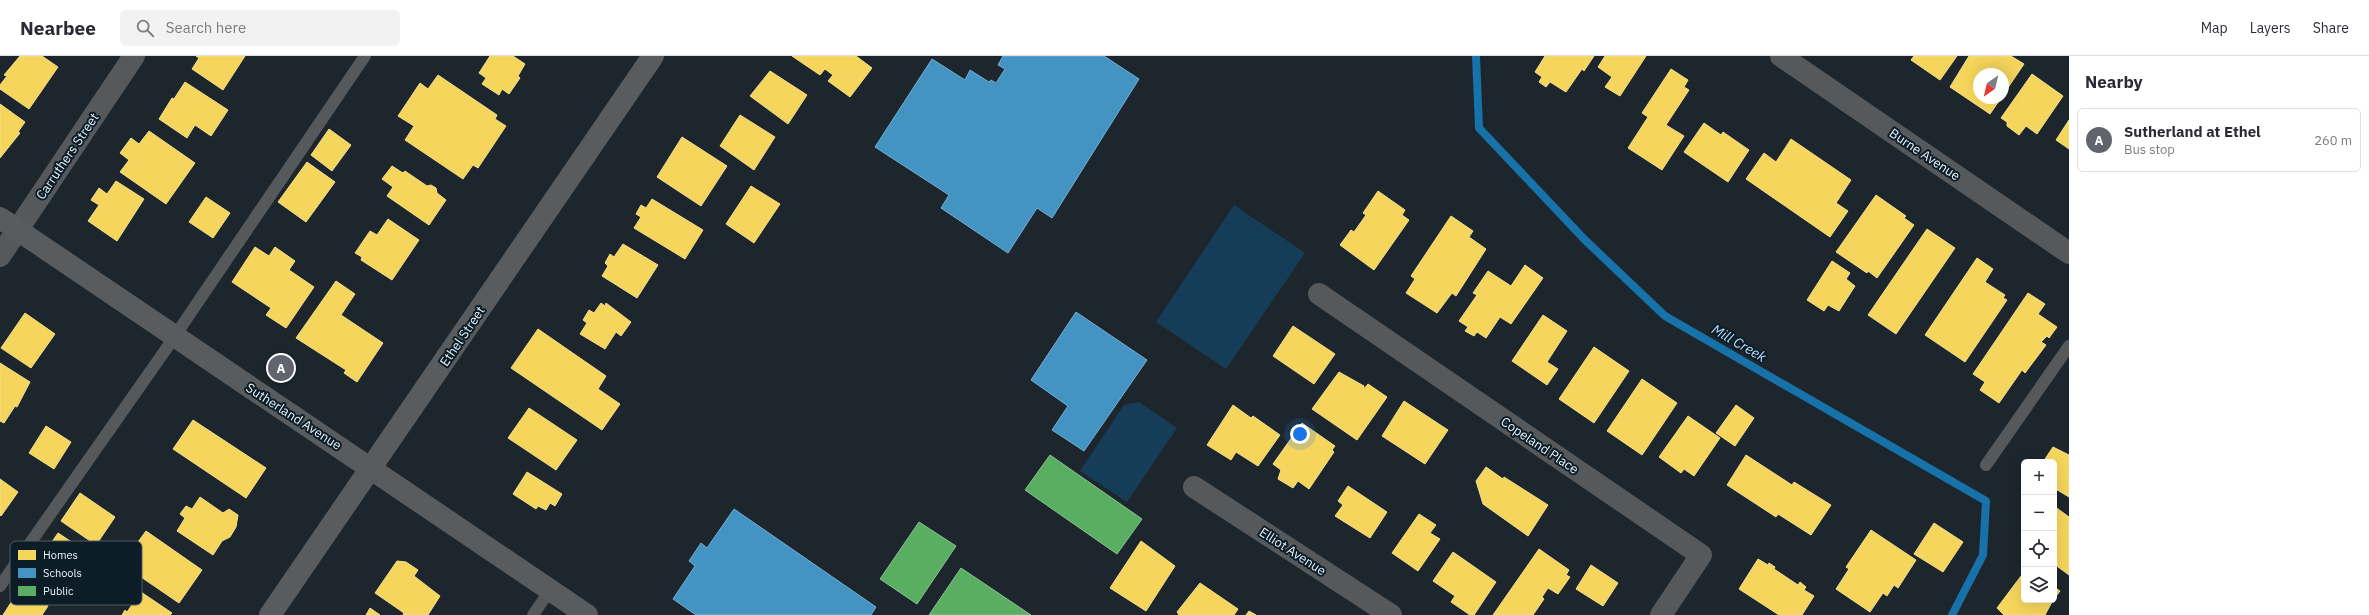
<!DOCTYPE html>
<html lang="en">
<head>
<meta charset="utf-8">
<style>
	:root { --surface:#fff; --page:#f2f2f3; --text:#2b2b33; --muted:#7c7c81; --line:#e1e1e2; --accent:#60656d }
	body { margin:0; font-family:"IBM Plex Sans",sans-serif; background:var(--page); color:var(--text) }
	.controls { position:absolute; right:12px; bottom:12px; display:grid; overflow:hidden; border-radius:6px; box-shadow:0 4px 16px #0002 }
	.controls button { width:36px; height:36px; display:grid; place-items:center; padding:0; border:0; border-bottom:1px solid var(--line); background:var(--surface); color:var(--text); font:20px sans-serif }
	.compass { position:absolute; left:1973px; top:12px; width:36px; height:36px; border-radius:50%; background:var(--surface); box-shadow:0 4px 16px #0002; rotate:214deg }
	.you { position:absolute; left:1300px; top:378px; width:14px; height:14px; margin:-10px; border:3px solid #fff; border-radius:50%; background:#1a73e8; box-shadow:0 0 0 6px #1a73e833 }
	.badge { display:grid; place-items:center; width:26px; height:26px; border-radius:50%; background:var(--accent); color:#fff; font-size:13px; font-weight:700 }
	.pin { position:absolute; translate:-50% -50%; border:2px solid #fff; box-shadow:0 1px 4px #0006 }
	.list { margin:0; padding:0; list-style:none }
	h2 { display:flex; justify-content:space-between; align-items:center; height:52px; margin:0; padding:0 16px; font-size:17px }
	h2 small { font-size:13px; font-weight:400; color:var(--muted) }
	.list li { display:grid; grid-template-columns:26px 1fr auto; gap:12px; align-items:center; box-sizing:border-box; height:64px; margin:0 8px 8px; padding:0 8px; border:1px solid var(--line); border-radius:6px }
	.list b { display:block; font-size:15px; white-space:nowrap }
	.list p { margin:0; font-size:13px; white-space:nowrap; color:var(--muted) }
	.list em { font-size:13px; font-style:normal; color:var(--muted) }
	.icon { flex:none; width:22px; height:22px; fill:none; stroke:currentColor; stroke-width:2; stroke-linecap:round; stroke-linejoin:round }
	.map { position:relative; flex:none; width:2069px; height:559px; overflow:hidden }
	header { display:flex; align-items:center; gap:24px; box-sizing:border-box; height:56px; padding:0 20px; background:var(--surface); border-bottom:1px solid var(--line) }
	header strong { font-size:19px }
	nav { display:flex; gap:22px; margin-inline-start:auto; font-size:14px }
	.search { width:280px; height:36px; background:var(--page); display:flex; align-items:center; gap:10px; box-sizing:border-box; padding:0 14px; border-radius:6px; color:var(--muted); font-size:15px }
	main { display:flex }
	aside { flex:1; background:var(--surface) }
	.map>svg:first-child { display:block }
	.green { fill:#163d58 }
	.homes { fill:#f6d55c; stroke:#f2de8c }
	.schools { fill:#4393c3; stroke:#74b0d4 }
	.public { fill:#5aae61; stroke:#85c38f }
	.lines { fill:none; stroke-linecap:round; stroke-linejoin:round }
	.stream { stroke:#1672a8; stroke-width:8 }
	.lane { stroke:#55595c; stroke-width:12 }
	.street { stroke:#55595c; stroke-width:22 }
	.secondary { stroke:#585c5e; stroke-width:22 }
	.labels { text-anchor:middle; stroke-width:4; stroke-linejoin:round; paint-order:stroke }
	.street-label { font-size:13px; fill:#e8f3fb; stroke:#0d1d28 }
	.water-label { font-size:14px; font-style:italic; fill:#b6dfff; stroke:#0d1d28 }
	.key { fill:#0d1d28; stroke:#4f5d67; stroke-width:1 }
	.key-label { font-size:11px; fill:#e8f3fb }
</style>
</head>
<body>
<header>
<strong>Nearbee</strong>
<div class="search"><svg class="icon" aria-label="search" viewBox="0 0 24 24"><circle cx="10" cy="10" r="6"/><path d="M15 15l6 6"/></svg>Search here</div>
<nav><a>Map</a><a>Layers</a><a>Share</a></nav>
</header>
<main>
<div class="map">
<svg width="2069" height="559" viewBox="0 0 2069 559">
	<rect width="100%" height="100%" fill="#1d262c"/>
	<!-- green -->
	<g class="green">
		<path d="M1234 149 1305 197 1226 313 1156 266Z"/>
		<path d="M1139 346 1177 372 1127 446 1080 415 1124 349Z"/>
	</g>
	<!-- homes -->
	<g class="homes">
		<path d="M20 0H42L58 11 29 53 0 33V29L7 20 4 19Z"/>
		<path d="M196 0H245L223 34 192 13 199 2Z"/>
		<path d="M490 0H513L525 8 518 20 520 22 509 38 502 33 499 39 482 28 486 22 479 17Z"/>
		<path d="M792 0H856L872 12 850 41 828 25 833 19 825 13 820 19Z"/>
		<path d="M1545 0H1594L1584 15 1582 13 1566 36 1550 26 1546 31 1539 26 1542 21 1535 16Z"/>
		<path d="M1605 0H1646L1620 40 1605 31 1612 21 1598 11Z"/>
		<path d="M1914 0H1957L1940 24 1911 4Z"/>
		<path d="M1969 0H2011L2024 8 2003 39V18H1979V42H2001L1990 58 1950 31Z"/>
		<path d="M1671 13 1688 24 1684 31 1689 34 1666 69 1684 80 1662 114 1628 92 1648 61 1642 57Z"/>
		<path d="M770 15 807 39 788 68 750 40Z"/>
		<path d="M2032 18 2063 40 2037 78 2026 70 2019 79 2007 70V66L2001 62Z"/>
		<path d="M438 19 497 59 495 63 506 70 478 112 473 109 463 123 405 84 414 70 398 60 420 27 428 33Z"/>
		<path d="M185 26 228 54 211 80 195 69 187 82 159 63 172 42 174 43Z"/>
		<path d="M0 48 25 66 18 76 20 77 0 102Z"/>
		<path d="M740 59 775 81 754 114 720 90Z"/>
		<path d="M2069 64V93L2056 84Z"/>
		<path d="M1704 67 1721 79 1723 76 1749 94 1728 126 1684 96Z"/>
		<path d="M329 73 351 89 332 115 311 99Z"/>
		<path d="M149 75 195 107 166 148 120 116 129 104 120 97 131 82 139 88Z"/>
		<path d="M682 81 727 110 701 150 657 121Z"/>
		<path d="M1791 83 1851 124 1836 147 1848 155 1830 181 1746 123 1764 97 1776 106Z"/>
		<path d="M307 106 335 126 306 166 278 146Z"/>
		<path d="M392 110 403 117 405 115 427 130 431 129 436 132 437 137 446 144 429 169 387 140 393 131 382 123Z"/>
		<path d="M116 125 144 143 117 185 88 165 99 149 91 144 99 132 107 138Z"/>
		<path d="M751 130 780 148 754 187 726 168Z"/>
		<path d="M1378 135 1405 154 1402 159 1409 164 1374 214 1340 189 1351 174 1354 176 1366 159 1363 157Z"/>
		<path d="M1876 139 1906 160 1904 162 1914 169 1877 222 1868 215 1867 217 1836 196Z"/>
		<path d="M206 141 230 157 213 182 189 166Z"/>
		<path d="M652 143 703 174 685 203 634 172 641 161 636 158 641 149 646 152Z"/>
		<path d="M1451 160 1473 175 1469 181 1486 193 1456 240 1452 237 1437 257 1406 237 1415 223 1411 220Z"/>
		<path d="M388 163 419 184 392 224 361 204 362 201 355 197 370 175 377 179Z"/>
		<path d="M1927 173 1955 192 1896 278 1868 259Z"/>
		<path d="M623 188 658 209 637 242 602 220 608 210 605 207 610 198 614 201Z"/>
		<path d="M255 191 269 200 275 191 295 205 289 214 314 231 286 272 266 259 271 252 232 226Z"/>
		<path d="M1977 202 1993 213 1985 226 2005 239 2003 242 2007 244 1965 306 1925 279Z"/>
		<path d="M1832 205 1850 217 1846 223 1855 230 1839 255 1828 249 1824 255 1807 244Z"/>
		<path d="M1525 209 1543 222 1511 268 1500 261 1486 282 1477 276 1474 280 1465 275 1468 271 1459 265 1477 239 1473 237 1488 215 1511 230Z"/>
		<path d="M336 225 355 238 341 259 383 287 357 326 344 317 346 314 296 282Z"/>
		<path d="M2028 237 2045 248 2038 258 2057 271 2049 282 2047 280 2041 286 2046 289 2025 317 2022 314 1999 347 1980 334 1985 326 1973 318Z"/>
		<path d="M601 247 605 250 606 247 631 266 621 280 616 276 605 293 580 278 587 267 583 264 589 254 594 257Z"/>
		<path d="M25 257 55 278 31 312 1 292Z"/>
		<path d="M1543 259 1567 275 1547 306 1558 313 1547 329 1512 305Z"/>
		<path d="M1293 270 1335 298 1314 328 1273 300Z"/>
		<path d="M538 273 606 320 598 333 620 348 602 374 511 312Z"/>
		<path d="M1594 291 1629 315 1594 367 1559 343Z"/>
		<path d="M0 307 30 326 17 351 15 350 4 367 0 365Z"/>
		<path d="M1339 316 1364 330V333L1368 328 1387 341 1357 384 1312 353Z"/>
		<path d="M1642 323 1677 347 1642 399 1607 375Z"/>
		<path d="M1404 345 1448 374 1425 408 1382 380Z"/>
		<path d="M1233 349 1251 362 1253 360 1280 379 1258 410 1236 396 1231 404 1207 389Z"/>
		<path d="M1736 349 1754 362 1735 390 1716 377Z"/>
		<path d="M529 352 577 384 556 414 508 382Z"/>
		<path d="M1688 360 1720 382 1694 420 1684 413 1681 417 1659 401Z"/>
		<path d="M193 364 266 412 246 442 173 393Z"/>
		<path d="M1302 367 1335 390 1332 394 1334 396 1309 433 1298 425 1293 432 1278 423 1281 414 1273 408Z"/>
		<path d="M46 370 71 386 54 413 29 397Z"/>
		<path d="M2053 391 2069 399V441L2054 432V406H2043Z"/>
		<path d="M1746 399 1792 429 1794 426 1831 449 1811 479 1778 458 1776 461 1727 429Z"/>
		<path d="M1486 411 1503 423 1504 421 1548 449 1528 480 1483 448 1476 425Z"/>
		<path d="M527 416 562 438 555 450 550 447 546 454 538 450 536 453 513 438Z"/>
		<path d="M0 423 18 436 1 460 0 459Z"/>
		<path d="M1348 430 1387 456 1370 482 1335 460 1343 449 1338 445Z"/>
		<path d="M80 437 115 461 96 489 61 465Z"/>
		<path d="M200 441 223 457 229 453 238 459 236 471 230 481 222 485 213 499 177 475 185 462 180 458 186 450 192 453Z"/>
		<path d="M2054 450 2069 461V519L2054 508Z"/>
		<path d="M1419 458 1436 469 1430 477 1440 483 1418 515 1392 497Z"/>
		<path d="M1934 467 1963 486 1943 516 1914 498Z"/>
		<path d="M1871 474 1916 504 1898 532 1894 529 1887 540 1883 537 1870 556 1836 533 1849 513 1846 511Z"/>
		<path d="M146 475 202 514 179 547 122 508Z"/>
		<path d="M58 477 96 502 79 527 41 502Z"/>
		<path d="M1141 485 1175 510 1146 555 1110 532Z"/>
		<path d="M1539 493 1569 514 1566 519 1570 521 1558 538 1548 532 1542 541 1544 543 1533 559H1493Z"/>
		<path d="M1453 496 1496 526 1474 559H1470L1451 546 1455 540 1433 525Z"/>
		<path d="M1758 503 1768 509 1769 507 1775 511 1774 513 1798 529 1800 526 1806 531 1804 534 1814 540 1802 559H1779L1739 533Z"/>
		<path d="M397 505 406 506 418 514 414 520 440 540 428 559H403L404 557 375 537Z"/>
		<path d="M1591 509 1618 527 1603 550 1576 533Z"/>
		<path d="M2024 516V544H2053L2045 559H2004L1997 552Z"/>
		<path d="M1200 527 1238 553 1234 559H1179L1177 556Z"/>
		<path d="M21 531 48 550 42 559H3Z"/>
		<path d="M2054 531 2060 535 2054 543Z"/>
		<path d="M141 536 172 557 170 559H122L125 554 127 556Z"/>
		<path d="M370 552 380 559H366Z"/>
		<path d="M1249 555 1256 559H1246Z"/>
	</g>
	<!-- schools -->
	<g class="schools">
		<path d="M1003 0H1104L1139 23 1052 162 1037 152 1008 197 941 152 949 139 875 91 932 3 965 24 970 14 989 26 991 24 996 27 1005 13 998 9Z"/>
		<path d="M1076 256 1147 304 1084 395 1052 374 1068 350 1031 324Z"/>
		<path d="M734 453 876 551 871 559H696L673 543 695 510 689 505 701 487 707 492Z"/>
	</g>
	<!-- public -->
	<g class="public">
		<path d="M1050 399 1142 463 1117 498 1025 434Z"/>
		<path d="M919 466 956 490 917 548 880 523Z"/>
		<path d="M961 512 1031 559H929Z"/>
	</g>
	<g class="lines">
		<!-- stream -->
		<path class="stream" d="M1476 0 1479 72 1585 184 1665 260 1986 445 1983 499 1952 559"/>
		<!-- lane -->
		<g class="lane">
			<path d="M1986 409 2069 290"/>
			<path d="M0 530 164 296 365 0"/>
			<path d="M533 559 550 534"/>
		</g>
		<!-- street -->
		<g class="street">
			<path d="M1781 0 2069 197"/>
			<path d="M0 200 134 0"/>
			<path d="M1319 238 1701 499 1661 559"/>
			<path d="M1194 431 1391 559"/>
		</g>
		<!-- secondary -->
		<g class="secondary">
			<path d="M0 162 587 559"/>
			<path d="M270 559 653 0"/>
		</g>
	</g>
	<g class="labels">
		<!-- street labels -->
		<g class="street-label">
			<text transform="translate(1925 98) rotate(34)" y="5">Burne Avenue</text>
			<text transform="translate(67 100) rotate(-56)" y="5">Carruthers Street</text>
			<text transform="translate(462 280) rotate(-56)" y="5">Ethel Street</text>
			<text transform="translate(294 360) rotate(33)" y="5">Sutherland Avenue</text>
			<text transform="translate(1540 389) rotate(34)" y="5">Copeland Place</text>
			<text transform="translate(1293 495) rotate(33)" y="5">Elliot Avenue</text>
		</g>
		<!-- water labels -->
		<g class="water-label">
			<text transform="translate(1739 287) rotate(30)" y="5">Mill Creek</text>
		</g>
	</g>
	<!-- legend -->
	<rect x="10" y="485" width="132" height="64" rx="6" class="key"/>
	<rect x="18" y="494" width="18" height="10" fill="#f6d55c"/>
	<rect x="18" y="512" width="18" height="10" fill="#4393c3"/>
	<rect x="18" y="530" width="18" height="10" fill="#5aae61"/>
	<g class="key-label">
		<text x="43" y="503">Homes</text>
		<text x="43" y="521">Schools</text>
		<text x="43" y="539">Public</text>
	</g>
</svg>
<div class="controls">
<button>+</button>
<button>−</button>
<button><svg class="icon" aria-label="locate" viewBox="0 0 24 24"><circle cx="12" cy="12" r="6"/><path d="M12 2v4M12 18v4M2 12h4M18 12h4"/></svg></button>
<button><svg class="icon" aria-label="layers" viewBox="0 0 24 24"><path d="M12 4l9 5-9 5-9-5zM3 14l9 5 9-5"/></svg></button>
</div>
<svg class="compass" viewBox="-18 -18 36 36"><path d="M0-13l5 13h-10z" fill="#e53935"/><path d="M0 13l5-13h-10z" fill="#7c7c81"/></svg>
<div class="you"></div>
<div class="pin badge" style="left:281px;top:312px">A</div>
</div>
<aside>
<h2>Nearby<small></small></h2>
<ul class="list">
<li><span class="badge">A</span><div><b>Sutherland at Ethel</b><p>Bus stop</p></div><em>260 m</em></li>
</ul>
</aside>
</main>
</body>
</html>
